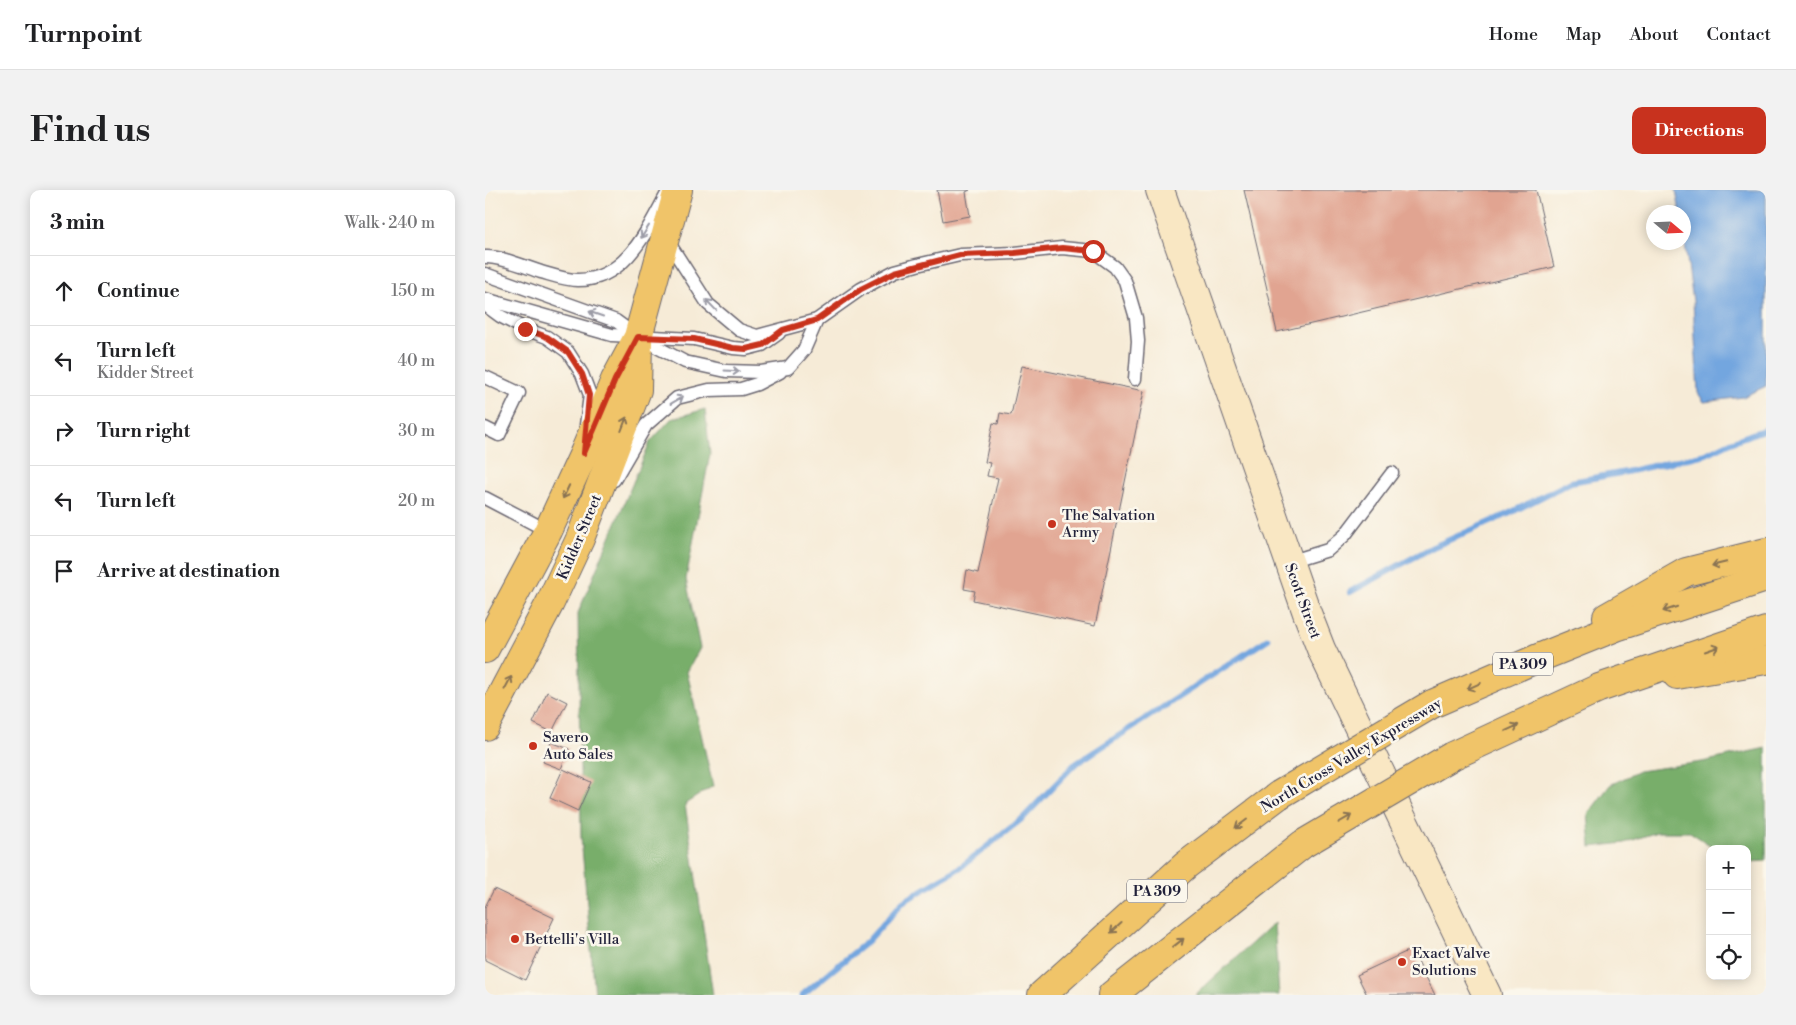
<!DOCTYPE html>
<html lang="en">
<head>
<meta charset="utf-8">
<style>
	:root { --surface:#fff; --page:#f2f2f2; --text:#202124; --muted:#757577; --line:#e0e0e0; --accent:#c8321e }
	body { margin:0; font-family:"Libre Bodoni",serif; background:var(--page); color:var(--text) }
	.controls { position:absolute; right:15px; bottom:15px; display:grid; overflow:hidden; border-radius:10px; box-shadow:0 2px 12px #0003 }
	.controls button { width:45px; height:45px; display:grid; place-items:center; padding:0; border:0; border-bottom:1px solid var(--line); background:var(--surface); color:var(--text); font:25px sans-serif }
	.compass { position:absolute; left:1161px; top:15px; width:45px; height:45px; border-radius:50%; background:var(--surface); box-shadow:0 2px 12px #0003; rotate:109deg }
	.stop { position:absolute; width:15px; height:15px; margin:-11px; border:4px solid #c8321e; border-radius:50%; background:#fff }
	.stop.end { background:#c8321e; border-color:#fff; box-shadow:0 1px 5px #0008 }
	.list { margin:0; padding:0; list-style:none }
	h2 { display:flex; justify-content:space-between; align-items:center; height:65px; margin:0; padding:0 20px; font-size:21px }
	h2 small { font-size:16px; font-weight:400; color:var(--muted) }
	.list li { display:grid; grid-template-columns:32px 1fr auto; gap:15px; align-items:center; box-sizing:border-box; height:70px; padding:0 20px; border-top:1px solid var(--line) }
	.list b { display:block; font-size:19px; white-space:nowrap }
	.list p { margin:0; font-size:16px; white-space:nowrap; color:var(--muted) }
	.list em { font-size:16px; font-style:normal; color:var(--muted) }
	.icon { flex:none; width:28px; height:28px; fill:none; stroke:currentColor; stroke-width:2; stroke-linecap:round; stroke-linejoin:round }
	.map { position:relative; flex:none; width:1281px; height:805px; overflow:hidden; border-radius:10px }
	header { display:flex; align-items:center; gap:30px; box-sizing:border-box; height:70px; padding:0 25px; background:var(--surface); border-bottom:1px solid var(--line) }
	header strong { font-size:24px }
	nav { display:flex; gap:28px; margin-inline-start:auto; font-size:18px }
	.intro { display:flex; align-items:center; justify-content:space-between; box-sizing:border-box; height:120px; padding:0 30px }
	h1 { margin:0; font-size:35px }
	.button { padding:12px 22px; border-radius:10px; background:var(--accent); color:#fff; font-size:18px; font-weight:700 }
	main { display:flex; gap:30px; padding:0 30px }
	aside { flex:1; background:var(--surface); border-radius:10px; box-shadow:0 2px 12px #0003 }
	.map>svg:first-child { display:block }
	.forest { fill:#78ae6b; stroke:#4d6853 }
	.water { fill:#73a6df; stroke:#4a648d }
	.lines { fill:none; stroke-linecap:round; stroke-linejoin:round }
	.stream { stroke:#73a6df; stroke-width:6 }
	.building { fill:#e1a491 }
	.lane-casing { stroke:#6c6872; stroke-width:15 }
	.secondary-casing { stroke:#6c6872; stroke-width:30 }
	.primary-casing { stroke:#6c6872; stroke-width:30 }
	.highway-casing { stroke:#6c6872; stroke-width:30 }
	.lane { stroke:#fff; stroke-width:12 }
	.secondary { stroke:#f9e7c3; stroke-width:28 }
	.primary { stroke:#f0c469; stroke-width:28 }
	.highway { stroke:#f0c469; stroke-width:28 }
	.highway-bridge-casing { stroke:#6c6872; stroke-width:30; stroke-linecap:butt }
	.highway-bridge { stroke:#f0c469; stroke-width:28 }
	.oneway { stroke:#9c9ca7 }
	.oneway2 { stroke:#897352 }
	.route { stroke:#c8321e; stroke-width:6 }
	.poi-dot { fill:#c8321e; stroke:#fbf7ec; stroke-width:2 }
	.labels { text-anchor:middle; stroke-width:5; stroke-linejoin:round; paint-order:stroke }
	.shield { fill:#fbf7ec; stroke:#636270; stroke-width:1 }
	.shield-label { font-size:14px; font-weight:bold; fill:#22223b }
	.poi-label { font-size:15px; fill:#22223b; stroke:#fbf7ec; text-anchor:start }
	.street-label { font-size:15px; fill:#22223b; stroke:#fbf7ec }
</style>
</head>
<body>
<header>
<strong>Turnpoint</strong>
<nav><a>Home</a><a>Map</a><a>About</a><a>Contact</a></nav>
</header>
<div class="intro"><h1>Find us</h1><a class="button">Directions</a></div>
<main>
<aside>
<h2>3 min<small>Walk · 240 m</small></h2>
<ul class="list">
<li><svg class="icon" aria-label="ahead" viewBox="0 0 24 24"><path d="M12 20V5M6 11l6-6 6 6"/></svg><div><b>Continue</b></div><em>150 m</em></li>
<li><svg class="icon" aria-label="left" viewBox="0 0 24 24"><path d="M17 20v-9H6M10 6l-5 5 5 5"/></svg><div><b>Turn left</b><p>Kidder Street</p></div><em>40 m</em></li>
<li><svg class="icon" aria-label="right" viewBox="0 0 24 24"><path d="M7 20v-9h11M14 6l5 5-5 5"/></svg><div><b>Turn right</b></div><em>30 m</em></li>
<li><svg class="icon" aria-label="left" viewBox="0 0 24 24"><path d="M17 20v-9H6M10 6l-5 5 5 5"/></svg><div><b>Turn left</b></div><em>20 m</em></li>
<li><svg class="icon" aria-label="arrive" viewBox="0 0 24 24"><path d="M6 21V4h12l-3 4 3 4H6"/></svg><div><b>Arrive at destination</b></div></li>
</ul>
</aside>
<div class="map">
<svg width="1281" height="805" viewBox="0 0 1281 805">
	<rect width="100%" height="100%" fill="#fbf7ec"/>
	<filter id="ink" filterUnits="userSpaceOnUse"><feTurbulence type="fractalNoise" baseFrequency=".02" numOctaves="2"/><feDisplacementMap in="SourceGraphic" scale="10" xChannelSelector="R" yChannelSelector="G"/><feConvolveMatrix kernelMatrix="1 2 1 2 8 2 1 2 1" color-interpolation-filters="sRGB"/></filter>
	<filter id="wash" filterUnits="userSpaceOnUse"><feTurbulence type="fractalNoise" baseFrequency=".0096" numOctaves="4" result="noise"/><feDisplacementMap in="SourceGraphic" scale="20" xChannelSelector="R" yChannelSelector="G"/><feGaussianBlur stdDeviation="1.12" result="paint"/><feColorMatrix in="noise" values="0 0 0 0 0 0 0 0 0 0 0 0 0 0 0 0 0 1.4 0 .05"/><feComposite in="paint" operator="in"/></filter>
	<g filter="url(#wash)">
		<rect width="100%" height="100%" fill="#f6ebd7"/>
		<!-- forest -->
		<g class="forest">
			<path d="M220 219 225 264 201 389 215 458 202 482 228 596 200 614 228 805H110L96 647 93 423 165 252 186 229Z"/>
			<path d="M1281 558V671L1263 672 1262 659H1231L1205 642H1172L1139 653 1106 657 1103 624 1125 595 1154 581 1217 572Z"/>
			<path d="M789 733 794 805H710Z"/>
		</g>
		<!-- water -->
		<path class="water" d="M1191 0H1281V196L1258 207 1219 212 1213 203 1208 111 1199 47 1198 22H1195Z"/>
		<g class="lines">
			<!-- stream -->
			<g class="stream">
				<path d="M865 402 948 357 1023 324 1086 292 1141 282 1221 264 1248 251 1281 239"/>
				<path d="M317 805 383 751 418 712 476 677 538 628 589 575 783 449"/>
			</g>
		</g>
		<g id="blocks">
			<!-- building -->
			<g class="building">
				<path d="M452 0H485L481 2 485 26 458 31Z"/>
				<path d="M759 0H1051L1069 77 792 142Z"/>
				<path d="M537 176 659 201 610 436 488 410 490 401 479 399 482 380 493 383 513 288 502 286 505 273 500 272 508 233 513 234 515 223 526 225Z"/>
				<path d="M62 502 82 512 67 542 48 533Z"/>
				<path d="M66 552 84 559 76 579 58 572Z"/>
				<path d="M78 579 106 592 93 621 65 608Z"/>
				<path d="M9 699 69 728 40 790 0 770V717Z"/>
				<path d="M927 759 950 805H882L872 785Z"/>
			</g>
		</g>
	</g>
	<g filter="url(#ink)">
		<use href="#blocks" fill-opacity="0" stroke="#6c6872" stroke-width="1"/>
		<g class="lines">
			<defs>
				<g id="lane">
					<path d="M182 50 223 114 254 140 272 146 332 130 376 99 410 81 432 75 475 65 530 63 577 58 608 61 630 77 640 91 651 128 653 151 650 189"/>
					<path d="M0 67C16 66 40 77 56 82 67 85 80 90 93 90 141 90 162 40 182 4"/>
					<path d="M0 84 131 131 153 147 200 172 241 181 276 182 303 178 319 160 332 130"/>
					<path d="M0 109 127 145 209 149 248 158 261 159 277 155 294 143"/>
					<path d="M0 115 15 126 40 139 62 147 83 162 97 184 105 205 101 235"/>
					<path d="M0 187 34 203 14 245 0 238"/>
					<path d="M129 290 161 235 192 208 224 200 256 199 272 194 295 182"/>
					<path d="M0 308 63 341"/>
					<path d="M804 372 843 360 860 345 907 283"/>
				</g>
				<path id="secondary" d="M675 0 822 423 836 459 1002 805"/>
				<g id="primary">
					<path d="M0 459 63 341 99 263 130 190 153 147 193 0"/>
					<path d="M0 536 65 413 95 349 152 200 153 151"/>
				</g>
				<g id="highway">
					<path d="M1122 427 1201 382 1281 362"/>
					<path d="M1192 485 1281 470"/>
					<path d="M947 514 1051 469 1131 437 1281 388"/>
					<path d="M967 566 1114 498 1281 441"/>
					<path d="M557 805 701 675 794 605"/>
					<path d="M627 805 818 654"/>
				</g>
			</defs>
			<!-- lane casing -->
			<use href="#lane" class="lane-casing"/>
			<!-- secondary casing -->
			<use href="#secondary" class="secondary-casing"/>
			<!-- primary casing -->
			<use href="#primary" class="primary-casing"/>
			<!-- highway casing -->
			<use href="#highway" class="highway-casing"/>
			<!-- lane -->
			<use href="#lane" class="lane"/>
			<!-- secondary -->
			<use href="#secondary" class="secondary"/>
			<!-- primary -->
			<use href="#primary" class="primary"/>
			<!-- highway -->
			<use href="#highway" class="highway"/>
			<defs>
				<g id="highway-bridge">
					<path d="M794 605 947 514"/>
					<path d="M818 654 967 566"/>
				</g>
			</defs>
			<!-- highway-bridge casing -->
			<use href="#highway-bridge" class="highway-bridge-casing"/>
			<!-- highway-bridge -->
			<use href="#highway-bridge" class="highway-bridge"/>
		</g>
		<!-- one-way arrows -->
		<defs><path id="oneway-shaft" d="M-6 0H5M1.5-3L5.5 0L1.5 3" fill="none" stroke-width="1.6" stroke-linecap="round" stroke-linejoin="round" transform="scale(1.25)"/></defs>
		<g class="oneway">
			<use href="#oneway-shaft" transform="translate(160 42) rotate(122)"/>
			<use href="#oneway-shaft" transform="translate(226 115) rotate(-134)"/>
			<use href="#oneway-shaft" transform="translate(111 124) rotate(-161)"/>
			<use href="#oneway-shaft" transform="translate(247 181) rotate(3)"/>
			<use href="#oneway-shaft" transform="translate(192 210) rotate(-31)"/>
		</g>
		<g class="oneway2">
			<use href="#oneway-shaft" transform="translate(139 234) rotate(-69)"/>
			<use href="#oneway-shaft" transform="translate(81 302) rotate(115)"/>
			<use href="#oneway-shaft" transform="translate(1234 374) rotate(166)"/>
			<use href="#oneway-shaft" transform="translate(1185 419) rotate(162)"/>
			<use href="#oneway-shaft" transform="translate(1227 459) rotate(-19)"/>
			<use href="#oneway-shaft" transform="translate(23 493) rotate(-62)"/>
			<use href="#oneway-shaft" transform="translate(989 496) rotate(156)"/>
			<use href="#oneway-shaft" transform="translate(1027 538) rotate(-25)"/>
			<use href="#oneway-shaft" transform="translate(860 629) rotate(-30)"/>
			<use href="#oneway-shaft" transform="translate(756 634) rotate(143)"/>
			<use href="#oneway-shaft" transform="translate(631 738) rotate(138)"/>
			<use href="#oneway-shaft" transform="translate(693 753) rotate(-38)"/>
		</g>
	</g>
	<g class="lines" filter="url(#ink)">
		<!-- route -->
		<path class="route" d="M40 139 62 147 83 162 97 184 104 205 99 263 130 190 153 147 209 149 248 158 261 159 278 155 298 140 332 130 376 99 410 82 475 65 530 63 577 58 608 61"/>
	</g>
	<!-- markers -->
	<g class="poi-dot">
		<circle cx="567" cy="334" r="5"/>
		<circle cx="48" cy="556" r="5"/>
		<circle cx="30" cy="749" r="5"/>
		<circle cx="917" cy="772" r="5"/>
	</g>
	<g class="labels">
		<!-- shield labels -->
		<g class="shield">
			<rect x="1008" y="462.5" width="60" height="23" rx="4"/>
			<rect x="642" y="689.5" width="60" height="23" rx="4"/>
		</g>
		<g class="shield-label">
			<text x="1038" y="479">PA 309</text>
			<text x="672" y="706">PA 309</text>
		</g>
		<!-- poi labels -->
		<g class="poi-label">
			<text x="577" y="330">The Salvation<tspan x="577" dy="17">Army</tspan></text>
			<text x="58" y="552">Savero<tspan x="58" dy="17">Auto Sales</tspan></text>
			<text x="40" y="754">Bettelli's Villa</text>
			<text x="927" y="768">Exact Valve<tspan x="927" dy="17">Solutions</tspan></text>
		</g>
		<!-- street labels -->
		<g class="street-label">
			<text transform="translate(94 347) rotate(-67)" y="5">Kidder Street</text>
			<text transform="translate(818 411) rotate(70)" y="5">Scott Street</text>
			<text transform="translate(866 565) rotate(-31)" y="5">North Cross Valley Expressway</text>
		</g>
	</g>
</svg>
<div class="controls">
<button>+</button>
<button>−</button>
<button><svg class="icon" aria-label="locate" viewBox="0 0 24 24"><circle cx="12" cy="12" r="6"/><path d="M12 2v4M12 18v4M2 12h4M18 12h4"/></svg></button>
</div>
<svg class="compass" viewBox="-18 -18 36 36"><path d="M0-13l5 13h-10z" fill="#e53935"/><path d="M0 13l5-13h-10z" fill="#757577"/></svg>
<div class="stop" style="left:608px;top:61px"></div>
<div class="stop end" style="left:40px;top:139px"></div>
</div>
</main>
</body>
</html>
